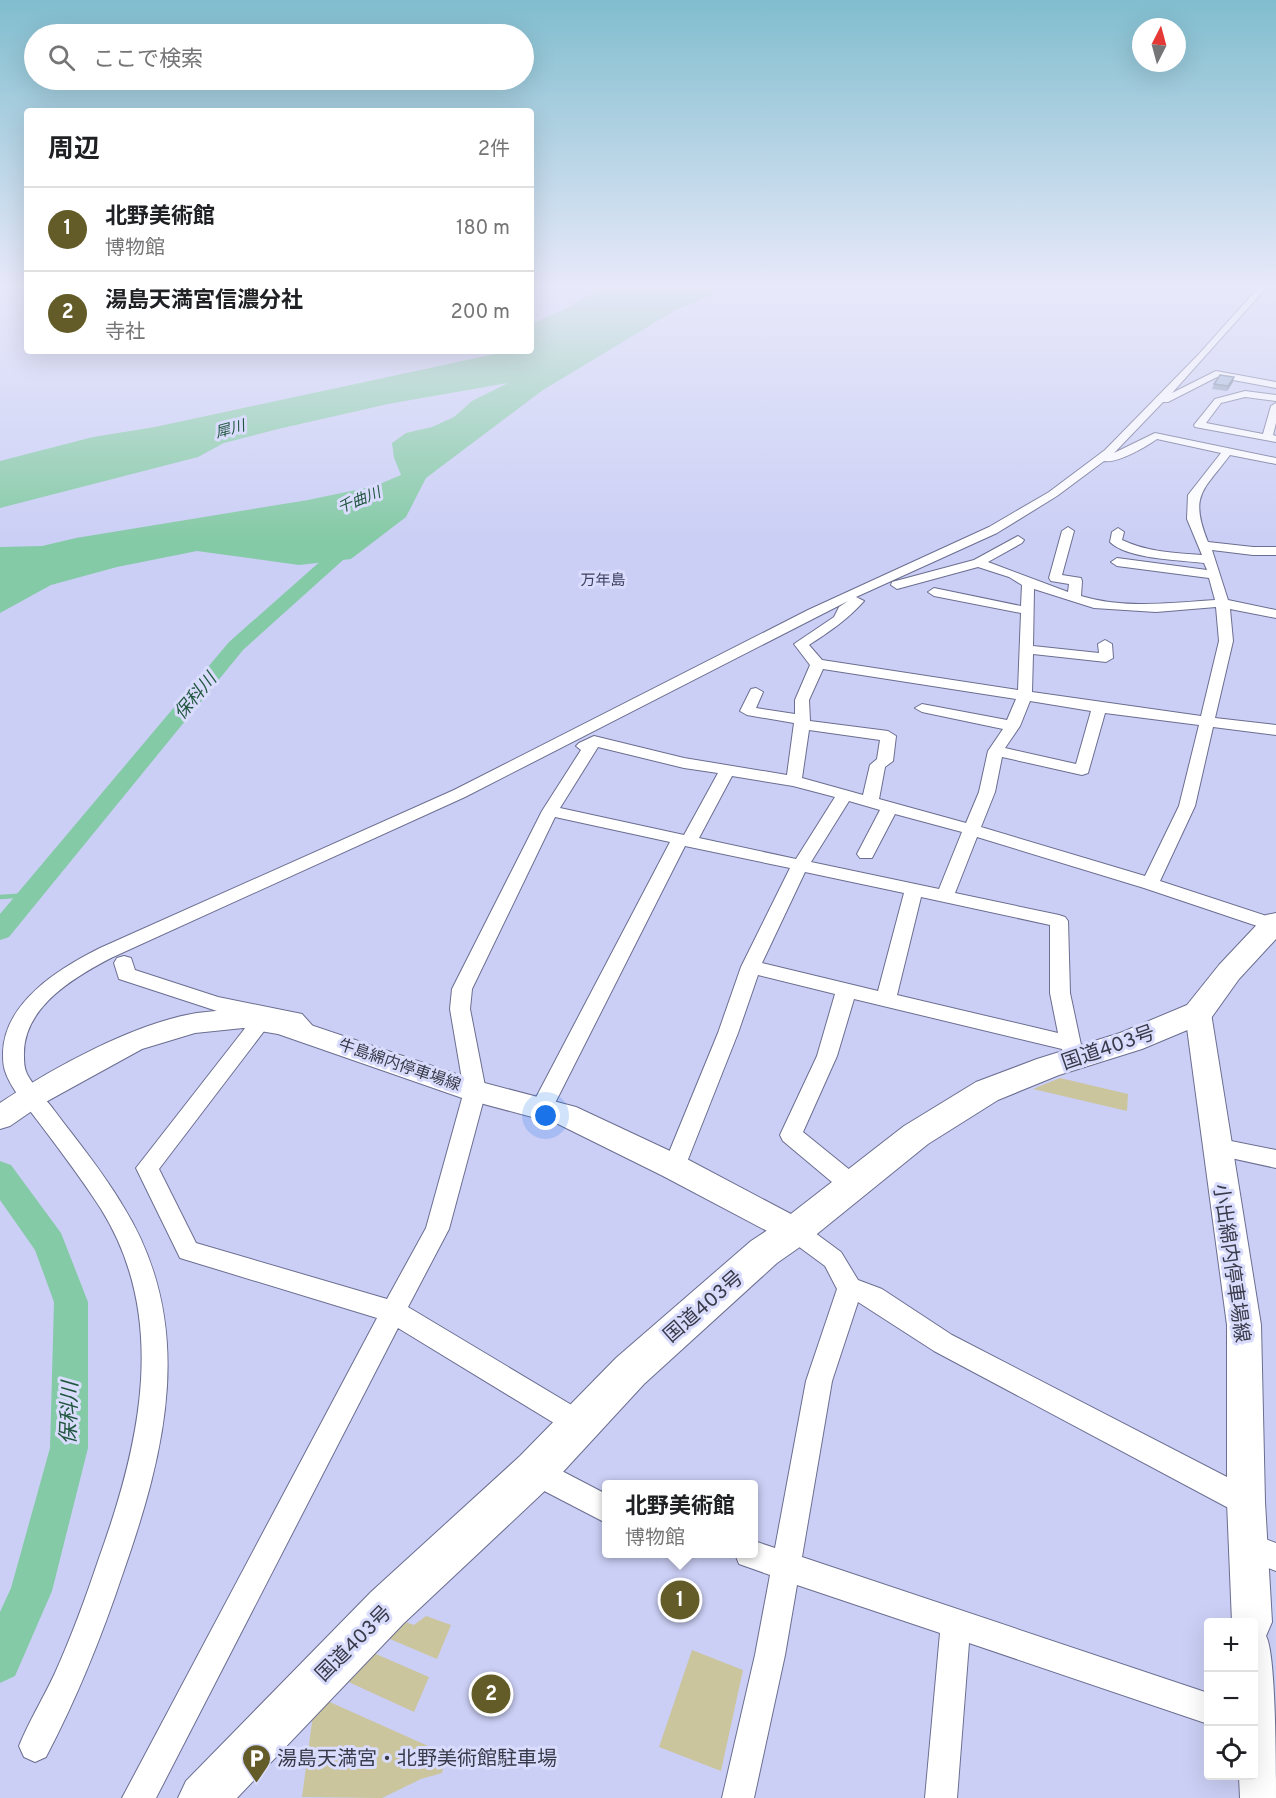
<!DOCTYPE html>
<html lang="ja">
<head>
<meta charset="utf-8">
<style>
	:root { --surface:#fff; --page:#f6f6f6; --text:#202124; --muted:#757577; --line:#e0e0e0; --accent:#635c28 }
	body { margin:0; font-family:Overpass,"Noto Sans JP",sans-serif; background:var(--page); color:var(--text) }
	.controls { position:absolute; right:18px; bottom:18px; display:grid; overflow:hidden; border-radius:6px; box-shadow:0 6px 24px #0002 }
	.controls button { width:54px; height:54px; display:grid; place-items:center; padding:0; border:0; border-bottom:2px solid var(--line); background:var(--surface); color:var(--text); font:30px sans-serif }
	.compass { position:absolute; left:1132px; top:18px; width:54px; height:54px; border-radius:50%; background:var(--surface); box-shadow:0 6px 24px #0002; rotate:6deg }
	.you { position:absolute; left:546px; top:1116px; width:21px; height:21px; margin:-15px; border:4px solid #fff; border-radius:50%; background:#1a73e8; box-shadow:0 0 0 9px #1a73e833 }
	.badge { display:grid; place-items:center; width:39px; height:39px; border-radius:50%; background:var(--accent); color:#fff; font-size:20px; font-weight:700 }
	.pin { position:absolute; translate:-50% -50%; border:3px solid #fff; box-shadow:0 2px 6px #0006 }
	.popup { position:absolute; left:602px; top:1480px; width:156px; height:78px; box-sizing:border-box; display:grid; place-content:center; border-radius:6px; background:var(--surface); filter:drop-shadow(0 2px 4px #0005); font-size:20px; white-space:nowrap; color:var(--muted) }
	.popup b { font-size:22px; color:var(--text) }
	.popup::after { content:''; position:absolute; left:50%; top:100%; margin-left:-12px; border:12px solid transparent; border-top-color:var(--surface) }
	.list { margin:0; padding:0; list-style:none }
	h2 { display:flex; justify-content:space-between; align-items:center; height:78px; margin:0; padding:0 24px; font-size:26px }
	h2 small { font-size:20px; font-weight:400; color:var(--muted) }
	.list li { display:grid; grid-template-columns:39px 1fr auto; gap:18px; align-items:center; box-sizing:border-box; height:84px; padding:0 24px; border-top:2px solid var(--line) }
	.list b { display:block; font-size:22px; white-space:nowrap }
	.list p { margin:0; font-size:20px; white-space:nowrap; color:var(--muted) }
	.list em { font-size:20px; font-style:normal; color:var(--muted) }
	.icon { flex:none; width:33px; height:33px; fill:none; stroke:currentColor; stroke-width:2; stroke-linecap:round; stroke-linejoin:round }
	.map { position:relative; flex:none; width:1276px; height:1798px; overflow:hidden }
	.search { position:absolute; background:var(--surface); box-shadow:0 6px 24px #0002; left:24px; top:24px; width:510px; height:66px; display:flex; align-items:center; gap:15px; box-sizing:border-box; padding:0 21px; border-radius:33px; color:var(--muted); font-size:22px }
	.panel { position:absolute; background:var(--surface); box-shadow:0 6px 24px #0002; left:24px; top:108px; width:510px; height:246px; border-radius:6px }
	.map>svg:first-child { display:block }
	.green { fill:#cbc59e }
	.water { fill:#85caa6 }
	.lines { fill:none; stroke-linecap:round; stroke-linejoin:round }
	.stream { stroke:#85caa6; stroke-width:4.5 }
	.river { fill:#85caa6; fill-rule:evenodd }
	.minor-casing { stroke:#6b6e90; stroke-width:2 }
	.major-casing { stroke:#6b6e90; stroke-width:2 }
	.highway-casing { stroke:#6b6e90; stroke-width:2 }
	.minor { fill:#fff; fill-rule:evenodd }
	.major { fill:#fff; fill-rule:evenodd }
	.highway { fill:#fff; fill-rule:evenodd }
	.wall { fill:#899ab7 }
	.shaded-wall { fill:#6f7d95 }
	.building { fill:#9fb3d5; stroke:#6f7d95; stroke-width:1.5 }
	.labels { text-anchor:middle; stroke-width:6; stroke-linejoin:round; paint-order:stroke }
	.far-water-label { font-size:15px; font-style:italic; fill:#22573f; stroke:#d9dcfc }
	.far-neighbourhood-label { font-size:15px; fill:#3f4060; stroke:#d9dcfc }
	.street-label { font-size:16px; fill:#393b4a; stroke:#d9dcfc }
	.water-label { font-size:18px; font-style:italic; fill:#22573f; stroke:#d9dcfc }
	.near-street-label { font-size:20px; fill:#393b4a; stroke:#d9dcfc }
	.near-poi-label { font-size:20px; fill:#393b4a; stroke:#d9dcfc; text-anchor:start }
	.near-water-label { font-size:21px; font-style:italic; fill:#22573f; stroke:#d9dcfc }
</style>
</head>
<body>
<div class="map">
<svg width="1276" height="1798" viewBox="0 0 1276 1798">
	<rect width="100%" height="100%" fill="#cbcff5"/>
	<!-- green -->
	<g class="green">
		<path d="M1060 1078 1128 1094 1127 1111 1033 1089Z"/>
		<path d="M426 1616 451 1625 437 1659 390 1639 397 1619 414 1625Z"/>
		<path d="M692 1650 743 1670 721 1771 659 1747Z"/>
		<path d="M369 1651 429 1677 414 1712 342 1679Z"/>
		<path d="M323 1699 446 1754 442 1773 421 1779 382 1798 302 1797 314 1707Z"/>
	</g>
	<!-- water -->
	<path class="water" d="M597 288H729L674 311 543 390 426 478 406 517 351 559 299 565 197 551 117 567 51 585 0 613V547L42 546 76 538 308 500 375 486 401 475 394 458 392 443 406 433 432 427 454 417 472 401 508 383 388 404 278 429 224 443 198 457 0 508V461L93 437 155 427 509 351H531V324L570 307Z"/>
	<g class="lines">
		<!-- stream -->
		<path class="stream" d="M0 897 30 895"/>
		<!-- river -->
		<g class="river">
			<path d="M356 534 362 535 365 539 362 543 243 650 9 937 0 940V914L229 642 350 535Z"/>
			<path d="M0 1161 11 1165 61 1233 88 1302V1448L52 1591 15 1676 0 1683V1612L11 1588 50 1448 54 1302 35 1250 0 1200Z"/>
		</g>
		<defs>
			<g id="minor">
				<path d="M1258 288H1266L1172 393 1216 371 1276 382V388L1217 377 1168 402H1163L1114 453 1155 433 1276 458V464L1230 455C1203 491 1189 495 1208 542L1253 547H1276V555H1253L1212 550 1228 600 1276 610V618L1230 609 1233 641 1215 718 1276 725V735L1213 727 1195 806 1160 881 1276 919V930L1266 929 1144 888 977 837 955 893 1059 915 1065 917 1068 921 1070 993 1084 1059 1081 1064 1074 1067 1067 1064 1062 1049 854 999 837 1056 803 1132 861 1179 864 1186 861 1193 853 1195 845 1193 783 1141 780 1135 817 1056 835 994 758 975 738 1033 685 1167 682 1173 674 1176 666 1173 663 1167 718 1033 741 967 790 868 685 846 550 1113 542 1115 534 1113 531 1107 670 842 555 817 472 989 470 1009 486 1091 449 1229 408 1307 590 1416 594 1425 590 1434 581 1438 572 1434 398 1328 156 1798H122L377 1318 180 1258 136 1168 253 1018 217 1011 119 979 114 963 117 958 124 956 131 958 135 970 218 997 302 1014 319 1033 316 1038C302 1042 300 1034 290 1027 285 1023 277 1023 271 1022L159 1169 196 1243 387 1299 426 1228 464 1091 450 1009 452 989 542 811 581 750 576 746 579 743 594 736 684 758 787 775 794 723 747 715 740 711 751 689 756 688 763 692 756 708 795 714V700L810 665 794 644 834 617 839 607 848 601 465 797 113 957C76 976 22 1007 24 1056 24 1062 24 1068 27 1074 34 1087 45 1098 54 1110 78 1142 103 1172 123 1206 197 1325 166 1450 123 1573 102 1636 77 1698 46 1757L35 1762 24 1757 19 1746C29 1721 44 1697 55 1673 72 1635 86 1597 99 1558 140 1445 169 1318 101 1209 81 1178 59 1149 37 1120 26 1105 11 1089 5 1071 3 1065 3 1059 3 1053 4 1002 60 968 100 948L454 790 808 610 989 527 1049 492 1105 450 1199 354ZM1157 439 1221 453 1188 495 1187 519 1202 555C1175 553 1147 552 1122 540L1124 532 1118 528 1112 532 1110 542C1127 559 1180 560 1204 563L1207 570 1117 558 1111 562 1117 566 1209 578 1215 600C1171 603 1123 609 1081 596L1082 581 1081 578 1062 575 1074 531 1068 527 1062 531 1049 578 1051 581 1069 584 1068 592 988 562 1022 543 1024 540 1018 536 974 560 892 582 891 585 897 589 978 567 1009 577 1022 585 1021 606 934 588 928 592 934 596 1021 613 1018 690 822 660 809 645C829 632 848 619 864 601L856 597 997 533 1057 496 1104 461C1116 464 1146 447 1157 439ZM1034 589 1094 608 1156 612 1216 607 1219 641 1201 716 1032 692 1033 654 1106 662 1113 658 1112 644 1105 640 1098 644 1099 653 1033 646ZM823 669 1016 699 1007 720 922 704 915 708 922 712 1003 729 988 751 979 792 966 823 879 799 885 767 893 761 896 736 888 731 810 721 809 700ZM1030 701 1091 711 1076 764 1005 748 1020 726ZM1105 713 1199 725 1179 806 1145 876 981 827 995 792 1002 757 1082 775 1088 773ZM809 730 880 740 877 759 870 765 863 795 802 778ZM598 747 684 768 718 773 684 835 560 808ZM732 776 793 786 835 797 796 859 699 838ZM849 801 880 810 857 854 860 858H872L895 814 962 832 939 889 811 862ZM805 872 904 893 878 991 762 963ZM921 897 1050 925V993L1058 1033 897 995Z"/>
				<path d="M1245 391 1276 395V401L1245 397 1221 403 1206 423 1263 434 1271 406 1276 403V423L1273 435 1276 436V442L1195 427 1194 425 1215 399Z"/>
				<path d="M1216 1138 1276 1150V1168L1208 1153 1205 1147 1208 1141Z"/>
				<path d="M795 1221 803 1224 841 1252 858 1280 882 1289 952 1335 1256 1492 1260 1502 1256 1512 1246 1516 1236 1512 934 1351 858 1302 832 1381 802 1557 1208 1693V1724L969 1643 957 1798H925L940 1633 797 1585 785 1655 754 1798H722L755 1655 770 1575 739 1564 735 1554H754V1541L775 1548 806 1381 837 1289 825 1266 787 1238 783 1231 787 1224Z"/>
				<path d="M535 1457 606 1494V1523L525 1481 521 1471 525 1461Z"/>
				<path d="M1247 1532 1276 1543V1571L1237 1556 1233 1546 1237 1536Z"/>
			</g>
			<g id="major">
				<path d="M1198 1003 1207 1006 1211 1013 1261 1325 1265 1502 1272 1622 1266 1636C1276 1653 1276 1769 1276 1798H1240L1239 1776H1254V1622H1232L1227 1502V1325L1185 1013 1189 1006Z"/>
				<path d="M243 1008 281 1015 477 1081 576 1107 685 1158 806 1222 811 1231 806 1240 795 1244 784 1240 663 1176 558 1124 465 1099 278 1034 243 1028 195 1033 142 1049 42 1104 10 1126 0 1129V1103C53 1068 134 1023 197 1013 212 1011 228 1010 243 1008Z"/>
			</g>
			<path id="highway" d="M1276 913V939L1239 979 1209 1021 1142 1049 1059 1075 998 1100 928 1144 807 1242 777 1263 644 1384 550 1486 403 1624 237 1798H178L186 1781 371 1592 520 1456 616 1358 751 1241 783 1220 904 1126 976 1082 1037 1059 1120 1033 1187 1005 1219 965 1266 915Z"/>
		</defs>
		<!-- minor casing -->
		<use href="#minor" class="minor-casing"/>
		<!-- major casing -->
		<use href="#major" class="major-casing"/>
		<!-- highway casing -->
		<use href="#highway" class="highway-casing"/>
		<!-- minor -->
		<use href="#minor" class="minor"/>
		<!-- major -->
		<use href="#major" class="major"/>
		<!-- highway -->
		<use href="#highway" class="highway"/>
	</g>
	<!-- wall -->
	<path class="wall" d="M1233 382 1227 391 1212 389 1214 384Z"/>
	<!-- shaded-wall -->
	<path class="shaded-wall" d="M1234 377 1233 382 1227 391 1228 386Z"/>
	<!-- building -->
	<path class="building" d="M1220 375 1234 377 1228 386 1214 384Z"/>
	<!-- sky -->
	<linearGradient id="sky" x2="0" y2="1"><stop stop-color="#80bdce"/><stop offset="0.53" stop-color="#e8e9fa"/><stop offset="1" stop-color="#e8e9fa" stop-opacity="0"/></linearGradient>
	<rect width="1276" height="539" fill="url(#sky)"/>
	<!-- icons -->
	<defs>
		<symbol id="parking-pin" viewBox="-11 -11 22 30"><path d="M0 17L-7.5 6A9.5 9.5 0 1 1 7.5 6Z" fill="#635c28" stroke="#d9dcfc"/><path d="M-3.5-5.5H1a3.5 3.5 0 0 1 0 7H-1V5.5H-3.5ZM-1-3.4V-.6H.8a1.4 1.4 0 0 0 0-2.8Z" fill="#fff"/></symbol>
	</defs>
	<g fill-rule="evenodd">
		<use href="#parking-pin" x="240" y="1742" width="33" height="45"/>
	</g>
	<g class="labels">
		<!-- far-water labels -->
		<g class="far-water-label">
			<text transform="translate(230 429) rotate(-15)" y="5">犀川</text>
			<text transform="translate(359 500) rotate(-22)" y="5">千曲川</text>
		</g>
		<!-- far-neighbourhood labels -->
		<g class="far-neighbourhood-label">
			<text x="603" y="585">万年島</text>
		</g>
		<!-- street labels -->
		<g class="street-label">
			<text transform="translate(400 1064) rotate(19)" y="6">牛島綿内停車場線</text>
		</g>
		<!-- water labels -->
		<g class="water-label">
			<text transform="translate(195 696) rotate(-50)" y="6">保科川</text>
		</g>
		<!-- near-street labels -->
		<g class="near-street-label">
			<text transform="translate(1108 1047) rotate(-19)" y="7">国道403号</text>
			<text transform="translate(1232 1263) rotate(82)" y="7">小出綿内停車場線</text>
			<text transform="translate(703 1306) rotate(-41)" y="7">国道403号</text>
			<text transform="translate(353 1643) rotate(-45)" y="7">国道403号</text>
		</g>
		<!-- near-poi labels -->
		<g class="near-poi-label">
			<text x="277" y="1765">湯島天満宮・北野美術館駐車場</text>
		</g>
		<!-- near-water labels -->
		<g class="near-water-label">
			<text transform="translate(69 1413) rotate(-88)" y="7">保科川</text>
		</g>
	</g>
</svg>
<div class="controls">
<button>+</button>
<button>−</button>
<button><svg class="icon" aria-label="locate" viewBox="0 0 24 24"><circle cx="12" cy="12" r="6"/><path d="M12 2v4M12 18v4M2 12h4M18 12h4"/></svg></button>
</div>
<svg class="compass" viewBox="-18 -18 36 36"><path d="M0-13l5 13h-10z" fill="#e53935"/><path d="M0 13l5-13h-10z" fill="#757577"/></svg>
<div class="you"></div>
<div class="pin badge" style="left:680px;top:1600px">1</div>
<div class="popup"><b>北野美術館</b>博物館</div>
<div class="pin badge" style="left:491px;top:1694px">2</div>
<div class="search"><svg class="icon" aria-label="search" viewBox="0 0 24 24"><circle cx="10" cy="10" r="6"/><path d="M15 15l6 6"/></svg>ここで検索</div>
<section class="panel">
<h2>周辺<small>2件</small></h2>
<ul class="list">
<li><span class="badge">1</span><div><b>北野美術館</b><p>博物館</p></div><em>180 m</em></li>
<li><span class="badge">2</span><div><b>湯島天満宮信濃分社</b><p>寺社</p></div><em>200 m</em></li>
</ul>
</section>
</div>
</body>
</html>
